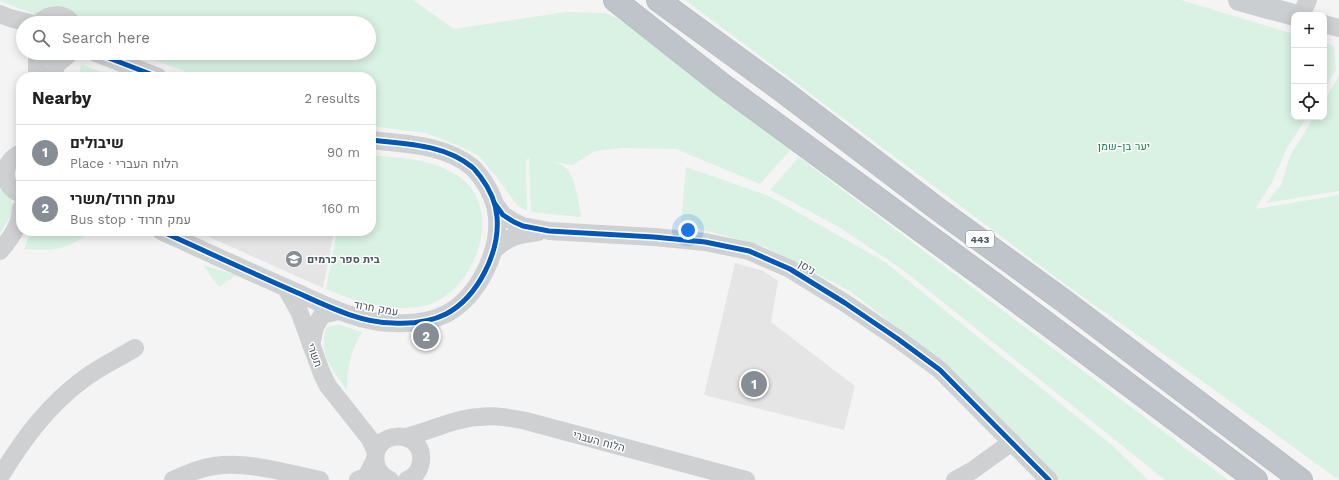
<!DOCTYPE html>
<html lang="en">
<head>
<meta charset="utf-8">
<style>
	:root { --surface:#fff; --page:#f2f2f2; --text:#222; --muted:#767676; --line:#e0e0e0; --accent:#868d94 }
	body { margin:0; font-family:"Work Sans",Heebo,sans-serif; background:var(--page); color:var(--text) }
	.controls { position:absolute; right:12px; top:12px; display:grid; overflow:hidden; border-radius:8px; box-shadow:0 2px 10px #0003 }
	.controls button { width:36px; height:36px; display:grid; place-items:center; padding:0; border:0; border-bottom:1px solid var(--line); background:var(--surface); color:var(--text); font:20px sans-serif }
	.you { position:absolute; left:688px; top:230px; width:14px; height:14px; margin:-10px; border:3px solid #fff; border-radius:50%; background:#1a73e8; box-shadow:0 0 0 6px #1a73e833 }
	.badge { display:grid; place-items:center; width:26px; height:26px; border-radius:50%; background:var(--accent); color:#fff; font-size:13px; font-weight:700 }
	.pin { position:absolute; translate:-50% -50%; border:2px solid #fff; box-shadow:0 1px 4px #0006 }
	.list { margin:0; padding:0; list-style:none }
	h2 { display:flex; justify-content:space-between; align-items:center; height:52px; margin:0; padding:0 16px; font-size:17px }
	h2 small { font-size:13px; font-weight:400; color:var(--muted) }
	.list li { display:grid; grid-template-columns:26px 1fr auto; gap:12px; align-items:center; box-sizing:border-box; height:56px; padding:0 16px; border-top:1px solid var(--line) }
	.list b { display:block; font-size:15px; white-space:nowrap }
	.list p { margin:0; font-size:13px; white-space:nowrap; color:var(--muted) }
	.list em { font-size:13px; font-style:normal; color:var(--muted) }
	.icon { flex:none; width:22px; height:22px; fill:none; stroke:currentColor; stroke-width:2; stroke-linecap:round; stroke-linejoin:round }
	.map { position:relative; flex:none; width:1339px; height:480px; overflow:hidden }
	.search { position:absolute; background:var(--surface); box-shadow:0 2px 10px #0003; left:16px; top:16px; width:360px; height:44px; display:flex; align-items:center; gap:10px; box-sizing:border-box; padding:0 14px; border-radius:22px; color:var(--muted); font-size:15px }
	.panel { position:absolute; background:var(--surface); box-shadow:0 2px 10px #0003; left:16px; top:72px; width:360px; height:164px; border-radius:16px }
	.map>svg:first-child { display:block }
	.education { fill:#e6e5e6 }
	.green { fill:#d9f2e3 }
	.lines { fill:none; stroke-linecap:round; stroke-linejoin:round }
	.highway-casing { stroke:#b9bec3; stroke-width:24 }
	.minor { stroke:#ced0d2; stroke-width:18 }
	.major { stroke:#caced1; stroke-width:22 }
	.highway { stroke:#bec4c9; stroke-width:22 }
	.cycleway-casing { stroke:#fff; stroke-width:8 }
	.cycleway { stroke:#0057b8; stroke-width:5 }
	.labels { text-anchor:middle; stroke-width:3; stroke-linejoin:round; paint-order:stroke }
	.shield { fill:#fff; stroke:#808990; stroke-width:1 }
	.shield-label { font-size:10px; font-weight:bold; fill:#4a5661 }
	.park-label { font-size:11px; fill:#17864f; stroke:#fff }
	.poi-label { font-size:11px; font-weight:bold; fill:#4a5661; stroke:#fff; text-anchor:start }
	.street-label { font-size:11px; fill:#4a5661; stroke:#fff }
</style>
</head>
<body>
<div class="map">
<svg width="1339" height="480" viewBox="0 0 1339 480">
	<rect width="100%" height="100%" fill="#f4f4f4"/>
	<!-- education -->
	<g class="education">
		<path d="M196 231H334L323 288Z"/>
		<path d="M735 263 763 271 778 281 771 322 855 386 844 430 704 395Z"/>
	</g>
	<!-- green -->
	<g class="green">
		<path d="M0 0H413L454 29 566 12 606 13 619 19 792 148 760 184 676 149 622 148 595 151 573 165 554 162C557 164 563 165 566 168 576 179 579 203 581 217L531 212 529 158 526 160 527 211 517 205 499 180 479 156 457 145 425 133 371 126V77H200L136 53H369V23H57L0 1Z"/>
		<path d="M685 0H1181L1294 34V117H1307L1287 148 1271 184 1255 209 1339 195V480L1202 381 1066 285Z"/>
		<path d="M1324 43 1334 46 1336 70 1324 88Z"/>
		<path d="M81 64 106 74 105 77H79Z"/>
		<path d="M1339 76V191L1266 203 1281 185 1290 156 1314 117H1324V101Z"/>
		<path d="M371 155C402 158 435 159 461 178 506 212 473 296 423 306 390 313 357 302 326 289L337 231H371Z"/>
		<path d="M799 157 1228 480H1165L903 270 839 227 770 190Z"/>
		<path d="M686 167 769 196 885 262 1113 446 1148 480H1059L946 365 850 291 763 246 681 224Z"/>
		<path d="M0 189 5 192 12 200V213L0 234Z"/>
		<path d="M31 231H90C67 251 54 251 24 249Z"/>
		<path d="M203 265 236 275 219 287Z"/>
		<path d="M340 325 362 332C350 353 348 365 347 390 333 370 316 352 327 327Z"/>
	</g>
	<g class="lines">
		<defs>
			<g id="highway">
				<path d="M615 0 720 83 994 284 1256 480"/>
				<path d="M658 0 780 89 939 210 1064 301 1301 480"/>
			</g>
		</defs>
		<!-- highway casing -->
		<use href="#highway" class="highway-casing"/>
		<!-- minor -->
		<g class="minor">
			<path d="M0 14 10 18 30 23"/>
			<path d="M1301 15 1308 0"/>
			<path d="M39 23C49 13 63 12 72 23"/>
			<path d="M1324 24 1339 28"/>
			<path d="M42 53C51 59 60 60 69 53"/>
			<path d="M96 53 158 77"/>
			<path d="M37 77V53"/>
			<path d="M52 77 57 64 68 55"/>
			<path d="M21 153C1 162 0 186 21 194"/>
			<path d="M495 204 503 215 514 222 523 226 549 231 654 237 705 242 749 251 790 269 845 303 898 339 940 370 1049 480"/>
			<path d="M161 231C207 252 252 273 298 293 327 306 361 323 393 323 411 324 430 322 446 314 478 297 500 252 497 217 496 202 489 188 480 176 477 173 475 169 472 167 444 144 405 144 371 140"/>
			<path d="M0 251C11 238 20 226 21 208"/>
			<path d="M493 251C509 236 516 235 538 232"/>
			<path d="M286 288 299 311 322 374 328 386 370 439 376 452"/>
			<path d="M311 345 315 327 322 315 338 311"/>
			<path d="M406 437C431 431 455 418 480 417 496 415 511 418 526 421L746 480"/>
			<path d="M0 477C23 439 49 404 85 378 101 366 119 358 135 348"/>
			<path d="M173 480C186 474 200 468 214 466 250 461 285 473 320 480"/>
			<path d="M358 480 366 477 375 460"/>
			<path d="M390 480C383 477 378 472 376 464 369 428 425 428 421 461 420 470 415 477 407 480"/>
			<path d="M955 480 973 470 1012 442"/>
		</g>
		<!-- major -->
		<path class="major" d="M1239 0 1294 15"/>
		<!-- highway -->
		<use href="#highway" class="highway"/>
		<defs>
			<g id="cycleway">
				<path d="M96 53 158 77"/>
				<path d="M495 204 503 215 514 222 523 226 549 231 654 237 705 242 749 251 790 269 845 303 898 339 940 370 1049 480"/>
				<path d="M161 231C207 252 252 273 298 293 327 306 361 323 393 323 411 324 430 322 446 314 478 297 500 252 497 217 496 202 489 188 480 176 477 173 475 169 472 167 444 144 405 144 371 140"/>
			</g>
		</defs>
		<!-- cycleway casing -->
		<use href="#cycleway" class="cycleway-casing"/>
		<!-- cycleway -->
		<use href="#cycleway" class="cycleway"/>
	</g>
	<!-- icons -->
	<defs>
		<symbol id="school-disc" viewBox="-11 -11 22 22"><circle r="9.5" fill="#868d94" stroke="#fff"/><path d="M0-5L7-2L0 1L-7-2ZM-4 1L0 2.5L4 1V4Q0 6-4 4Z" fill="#fff"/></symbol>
	</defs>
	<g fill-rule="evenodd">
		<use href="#school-disc" x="284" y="249" width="20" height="20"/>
	</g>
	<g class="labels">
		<!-- shield labels -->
		<rect class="shield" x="966" y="231" width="28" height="16" rx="3"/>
		<g class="shield-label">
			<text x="980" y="243">443</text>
		</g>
		<!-- park labels -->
		<g class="park-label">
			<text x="1124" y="150">יער בן-שמן</text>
		</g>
		<!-- poi labels -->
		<g class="poi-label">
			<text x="307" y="263">בית ספר כרמים</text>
		</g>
		<!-- street labels -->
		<g class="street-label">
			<text transform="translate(807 267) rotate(31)" y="4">ניסן</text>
			<text transform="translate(376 308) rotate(10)" y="4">עמק חרוד</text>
			<text transform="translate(315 355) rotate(70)" y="4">תשרי</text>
			<text transform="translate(599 441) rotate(15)" y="4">הלוח העברי</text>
		</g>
	</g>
</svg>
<div class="controls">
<button>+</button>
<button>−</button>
<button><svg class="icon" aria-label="locate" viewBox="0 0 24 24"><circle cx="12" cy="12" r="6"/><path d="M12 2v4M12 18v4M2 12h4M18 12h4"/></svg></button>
</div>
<div class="you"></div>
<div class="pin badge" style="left:754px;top:384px">1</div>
<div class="pin badge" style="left:426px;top:336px">2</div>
<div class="search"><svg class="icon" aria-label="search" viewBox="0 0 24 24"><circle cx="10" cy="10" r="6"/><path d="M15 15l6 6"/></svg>Search here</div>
<section class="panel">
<h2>Nearby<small>2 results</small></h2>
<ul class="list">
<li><span class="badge">1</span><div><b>שיבולים</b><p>Place · הלוח העברי</p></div><em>90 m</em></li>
<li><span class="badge">2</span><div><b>עמק חרוד/תשרי</b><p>Bus stop · עמק חרוד</p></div><em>160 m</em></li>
</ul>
</section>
</div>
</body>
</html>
